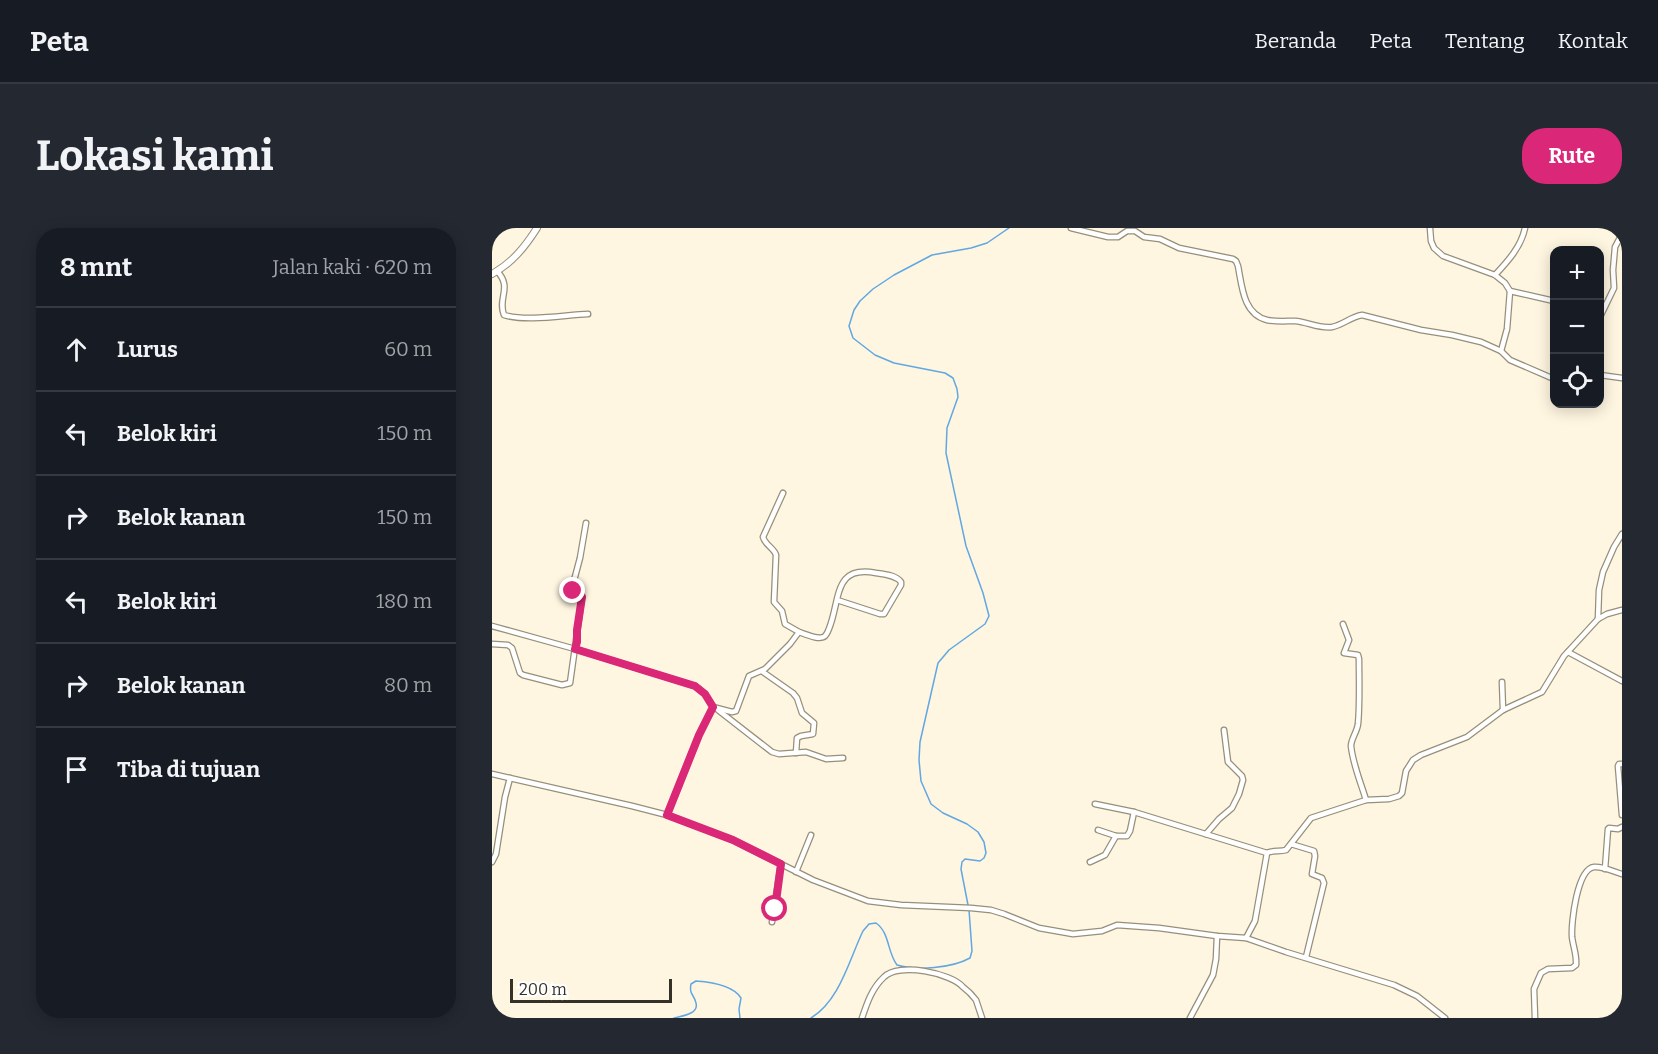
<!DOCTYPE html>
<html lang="id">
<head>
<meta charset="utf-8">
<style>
	:root { --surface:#171b24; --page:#242831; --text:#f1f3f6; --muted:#9ea1a6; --line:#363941; --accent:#db2777 }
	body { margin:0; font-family:Bitter,serif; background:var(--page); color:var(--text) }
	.controls { position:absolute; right:18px; top:18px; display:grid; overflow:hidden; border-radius:12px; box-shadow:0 3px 15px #0003 }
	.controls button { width:54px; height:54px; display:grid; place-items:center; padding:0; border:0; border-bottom:2px solid var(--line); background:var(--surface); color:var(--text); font:30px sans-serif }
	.scale { position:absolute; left:18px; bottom:15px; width:162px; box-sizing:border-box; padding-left:6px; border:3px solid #343129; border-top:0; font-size:16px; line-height:21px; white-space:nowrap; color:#343129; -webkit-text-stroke:4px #fff; paint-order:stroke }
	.stop { position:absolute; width:18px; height:18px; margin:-14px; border:4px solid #db2777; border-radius:50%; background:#fff }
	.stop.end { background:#db2777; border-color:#fff; box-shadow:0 2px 6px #0008 }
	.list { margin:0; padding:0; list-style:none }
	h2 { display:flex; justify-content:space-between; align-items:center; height:78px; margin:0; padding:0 24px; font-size:26px }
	h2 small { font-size:20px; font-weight:400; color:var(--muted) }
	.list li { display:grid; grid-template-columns:39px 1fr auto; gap:18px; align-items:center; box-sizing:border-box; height:84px; padding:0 24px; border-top:2px solid var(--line) }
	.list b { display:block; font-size:22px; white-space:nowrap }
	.list em { font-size:20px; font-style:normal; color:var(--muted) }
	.icon { flex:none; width:33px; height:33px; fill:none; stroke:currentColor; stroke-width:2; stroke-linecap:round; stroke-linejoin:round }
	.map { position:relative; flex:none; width:1130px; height:790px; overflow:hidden; border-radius:24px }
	header { display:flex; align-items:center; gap:36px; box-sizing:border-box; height:84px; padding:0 30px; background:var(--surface); border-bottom:2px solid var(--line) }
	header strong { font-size:28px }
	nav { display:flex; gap:33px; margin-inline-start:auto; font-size:21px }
	.intro { display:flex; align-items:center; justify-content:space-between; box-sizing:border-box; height:144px; padding:0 36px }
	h1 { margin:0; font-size:42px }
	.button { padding:15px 27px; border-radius:24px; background:var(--accent); color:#fff; font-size:21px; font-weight:700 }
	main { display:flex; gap:36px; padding:0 36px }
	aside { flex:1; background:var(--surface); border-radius:24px; box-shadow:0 3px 15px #0003 }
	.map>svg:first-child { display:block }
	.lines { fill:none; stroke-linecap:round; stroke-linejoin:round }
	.stream { stroke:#61a7e3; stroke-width:1.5 }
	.street-casing { stroke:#968f7a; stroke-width:7 }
	.secondary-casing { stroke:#968f7a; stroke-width:8 }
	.street { stroke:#fff; stroke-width:4.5 }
	.secondary { stroke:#fff; stroke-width:6 }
	.route { stroke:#db2777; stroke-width:8 }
</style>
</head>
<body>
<header>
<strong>Peta</strong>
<nav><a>Beranda</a><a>Peta</a><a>Tentang</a><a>Kontak</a></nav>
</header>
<div class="intro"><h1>Lokasi kami</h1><a class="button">Rute</a></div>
<main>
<aside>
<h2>8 mnt<small>Jalan kaki · 620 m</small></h2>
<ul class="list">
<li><svg class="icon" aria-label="ahead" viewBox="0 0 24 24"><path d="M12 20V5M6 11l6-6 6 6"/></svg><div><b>Lurus</b></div><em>60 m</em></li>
<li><svg class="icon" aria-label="left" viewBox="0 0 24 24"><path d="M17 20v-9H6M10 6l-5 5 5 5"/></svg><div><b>Belok kiri</b></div><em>150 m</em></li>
<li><svg class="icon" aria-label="right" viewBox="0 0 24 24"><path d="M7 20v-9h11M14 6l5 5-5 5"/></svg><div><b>Belok kanan</b></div><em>150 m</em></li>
<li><svg class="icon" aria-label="left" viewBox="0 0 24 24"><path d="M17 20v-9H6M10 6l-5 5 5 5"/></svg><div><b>Belok kiri</b></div><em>180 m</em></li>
<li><svg class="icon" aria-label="right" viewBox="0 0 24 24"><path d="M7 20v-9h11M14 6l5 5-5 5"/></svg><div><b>Belok kanan</b></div><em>80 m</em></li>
<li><svg class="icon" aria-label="arrive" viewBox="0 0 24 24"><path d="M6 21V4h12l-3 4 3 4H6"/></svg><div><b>Tiba di tujuan</b></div></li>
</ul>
</aside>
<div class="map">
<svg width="1130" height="790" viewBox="0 0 1130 790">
	<rect width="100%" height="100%" fill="#fef6e0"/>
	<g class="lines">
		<!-- stream -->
		<g class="stream">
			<path d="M476 677 469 641 470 634 473 631 488 633 492 630 494 625 492 614 486 604 475 596 451 585 439 576 429 553 427 532 428 514 446 435 457 422 493 396 497 388 491 365 474 318 454 225 455 200 466 169 465 161 461 150 453 145 402 135 383 127 361 110 357 98 362 82 368 73 381 61 402 47 440 27 479 20 495 15 517 0"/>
			<path d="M182 790C190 788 207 786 204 775 202 766 197 767 199 756L204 753C218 754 241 757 249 770L247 781 248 790"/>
			<path d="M319 790C348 772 357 732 371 703L377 696 384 695C398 705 395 724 405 737 425 743 460 740 478 730L480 723 477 682"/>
		</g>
		<defs>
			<g id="street">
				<path d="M579 0 616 9H626L635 3H643L652 9 668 11 687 20 741 31 744 33 746 38C750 58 751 86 775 92 784 94 794 93 803 93 816 94 827 101 840 99 851 97 858 89 870 87L929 102 960 107 989 114 1009 123"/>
				<path d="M938 0 939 13 942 20 951 28 1003 47 1013 55 1018 63 1015 101 1009 123 1018 132 1062 151"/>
				<path d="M5 43C21 60 5 70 12 87 35 94 72 87 96 86"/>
				<path d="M1003 47C1016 33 1029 19 1033 0"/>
				<path d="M1018 63 1062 73"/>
				<path d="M1108 89 1122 60 1121 42 1123 19 1130 6 1129 0"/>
				<path d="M1108 147 1130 150"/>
				<path d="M1106 391 1115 386 1130 382"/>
				<path d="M851 396 857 412 852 425 866 427 867 431C867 452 868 475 866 496 865 504 859 511 859 518 861 537 869 555 874 572"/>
				<path d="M0 398 83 421 203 458 213 466 221 479"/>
				<path d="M307 404C313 406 328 413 333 408 336 405 338 398 339 395 348 367 344 337 384 345 392 346 404 347 409 354V357L392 386H388L345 372"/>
				<path d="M0 416 16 417 20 420 28 445 31 447 70 457 78 455 90 369 88 366 81 363 80 360 88 330 94 295"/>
				<path d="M1076 424 1130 453"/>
				<path d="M271 444 301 465 305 470 310 485 322 495 321 506 309 508 305 510 304 525"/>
				<path d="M1010 454 1011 482"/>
				<path d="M226 482 280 524 287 526 314 524 334 531 351 530"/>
				<path d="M1130 536H1127L1126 538 1130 587"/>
				<path d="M0 546 140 578 175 587 241 612 321 652 376 673 409 677 479 680 499 682 512 686 547 700 581 706 610 703 625 697 667 700 725 708 754 710 794 724 902 757 925 768 953 790"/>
				<path d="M603 576 642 584 775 625"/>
				<path d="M175 587 207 507 221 479 240 484 244 483 257 448 273 441 298 416 307 404 293 396 290 383 282 374 284 327C282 320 273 317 271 309L291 265"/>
				<path d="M606 602 624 608H635L638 603 642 584"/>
				<path d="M714 606 727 591 740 580 747 566 751 552 750 548 736 534 732 502"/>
				<path d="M799 616 822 623 823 628 820 646 830 650 832 655 814 729"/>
				<path d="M0 634 4 626 13 569 18 550"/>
				<path d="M598 634 613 627 624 608"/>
				<path d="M1113 641 1116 601 1117 600 1126 601 1130 599"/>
				<path d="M304 644 319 607"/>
				<path d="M280 694 289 636"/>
				<path d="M754 710 763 693 775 625C781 622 788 624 794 622L819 590 874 572 897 571 907 568 910 565 914 543 921 532 929 527 975 509 1011 482 1050 464 1072 428 1106 391 1107 362 1111 344 1122 319 1130 306"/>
				<path d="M370 790C375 775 380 760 392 749 407 734 459 745 471 759 475 762 481 768 484 772 486 778 488 784 490 790"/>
				<path d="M698 790 721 747 724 731 725 708"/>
				<path d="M1043 790 1042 761 1049 745 1056 741 1080 740 1084 737C1085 727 1081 718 1080 709 1079 695 1085 641 1102 639 1111 638 1122 644 1130 646"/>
			</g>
			<path id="secondary" d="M0 46C20 35 33 19 45 0"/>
		</defs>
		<!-- street casing -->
		<use href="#street" class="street-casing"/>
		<!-- secondary casing -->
		<use href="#secondary" class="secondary-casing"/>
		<!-- street -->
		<use href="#street" class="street"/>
		<!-- secondary -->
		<use href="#secondary" class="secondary"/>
	</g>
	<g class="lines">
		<!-- route -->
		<path class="route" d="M81 363 88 366 90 369 85 402V414L83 421 203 458 213 466 221 479 207 507 175 587 241 612 289 636 283 681"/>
	</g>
</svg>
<div class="controls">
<button>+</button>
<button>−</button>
<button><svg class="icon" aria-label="locate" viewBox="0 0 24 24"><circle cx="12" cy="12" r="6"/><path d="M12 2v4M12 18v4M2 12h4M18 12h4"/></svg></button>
</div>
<div class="scale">200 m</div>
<div class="stop" style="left:283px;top:681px"></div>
<div class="stop end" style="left:81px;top:363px"></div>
</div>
</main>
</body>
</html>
